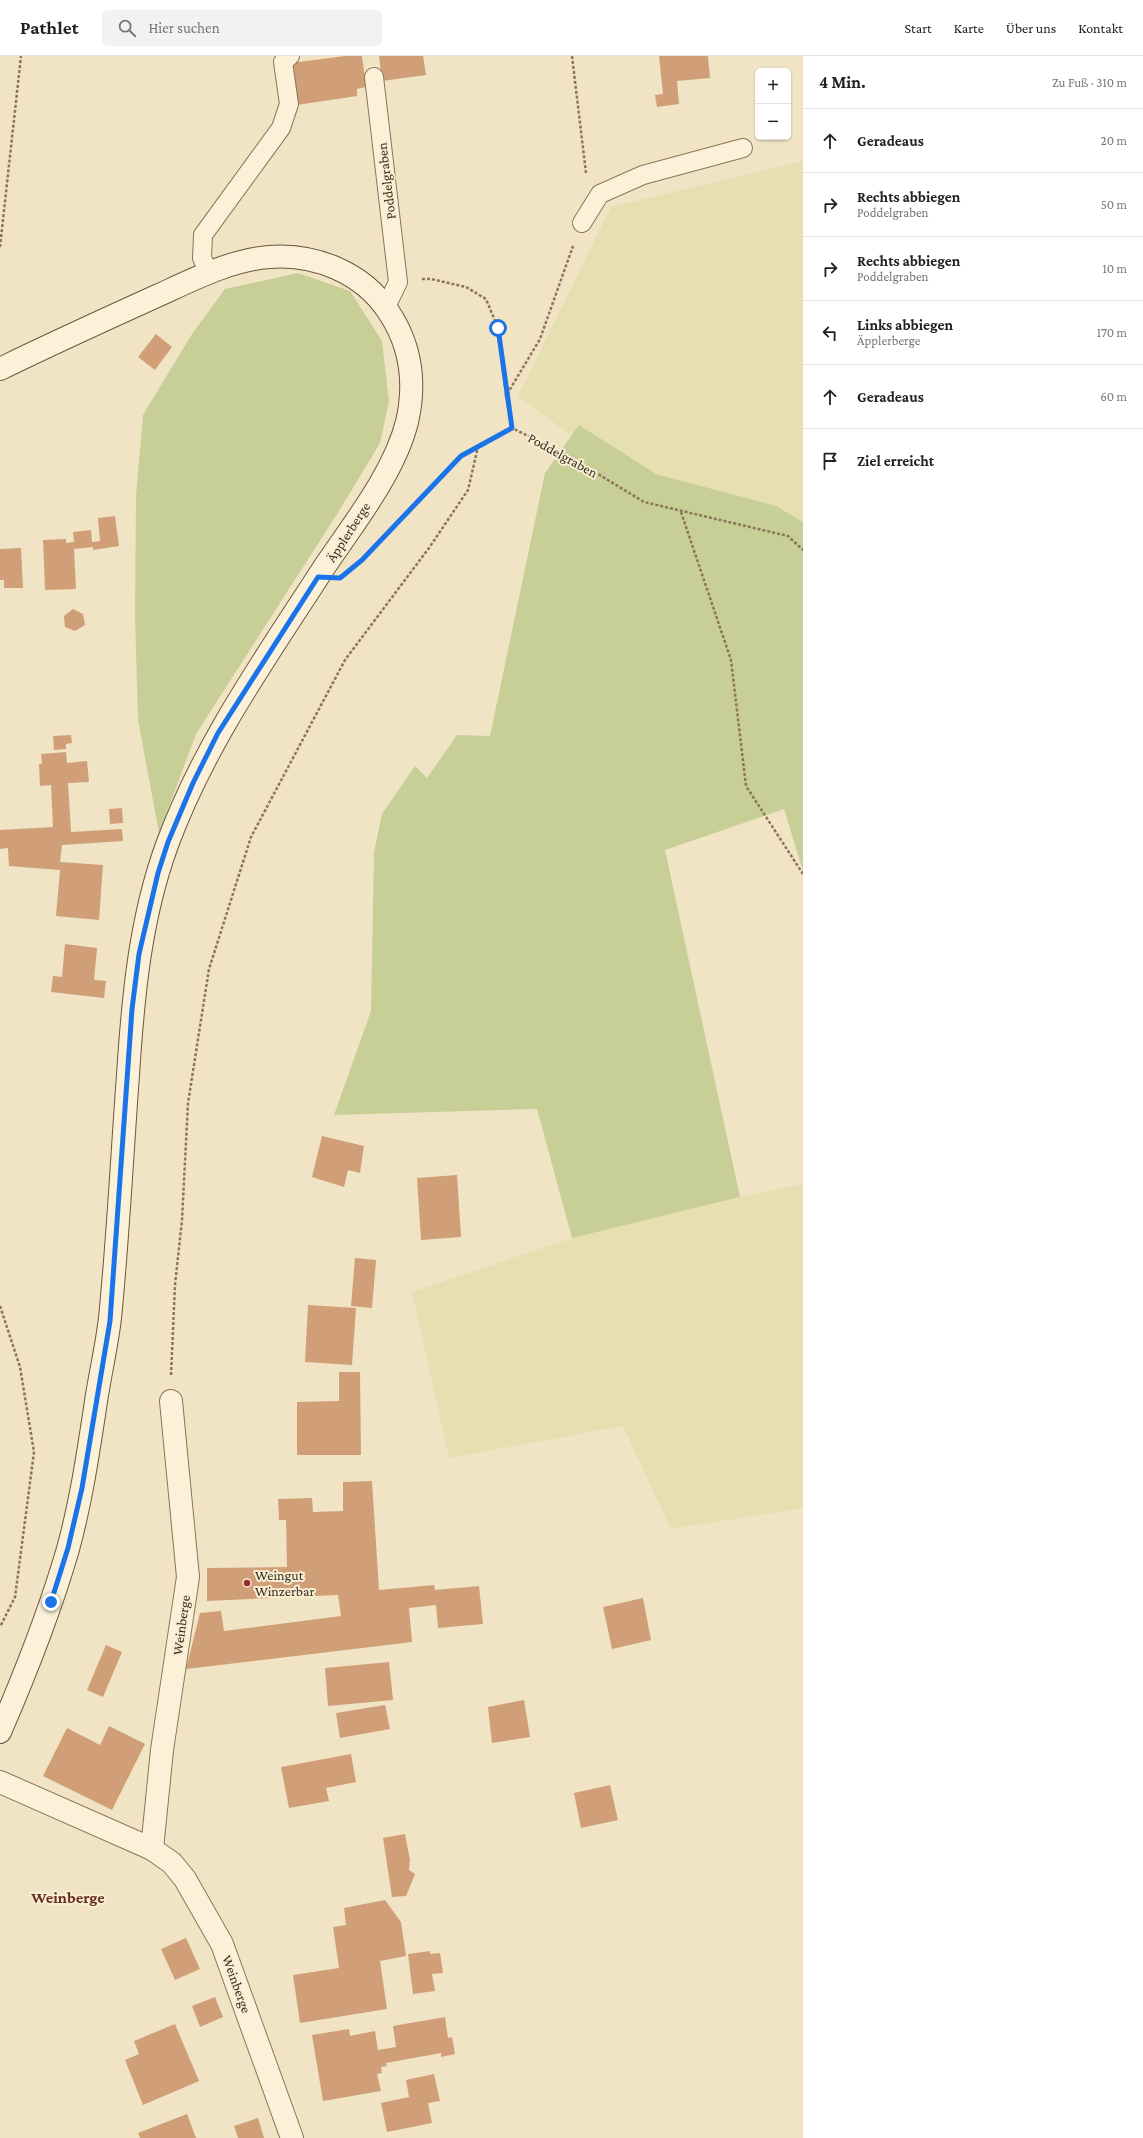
<!DOCTYPE html>
<html lang="de">
<head>
<meta charset="utf-8">
<style>
	:root { --surface:#fff; --page:#f2f2f2; --text:#222; --muted:#767676; --line:#e0e0e0 }
	body { margin:0; font-family:"Crimson Pro",serif; background:var(--page); color:var(--text) }
	.controls { position:absolute; right:12px; top:12px; display:grid; overflow:hidden; border-radius:6px; box-shadow:0 1px 3px #0004 }
	.controls button { width:36px; height:36px; display:grid; place-items:center; padding:0; border:0; border-bottom:1px solid var(--line); background:var(--surface); color:var(--text); font:20px sans-serif }
	.stop { position:absolute; width:12px; height:12px; margin:-9px; border:3px solid #1a73e8; border-radius:50%; background:#fff }
	.stop.end { background:#1a73e8; border-color:#fff; box-shadow:0 1px 4px #0008 }
	.list { margin:0; padding:0; list-style:none }
	h2 { display:flex; justify-content:space-between; align-items:center; height:52px; margin:0; padding:0 16px; font-size:17px }
	h2 small { font-size:13px; font-weight:400; color:var(--muted) }
	.list li { display:grid; grid-template-columns:26px 1fr auto; gap:12px; align-items:center; box-sizing:border-box; height:64px; padding:0 16px; border-top:1px solid var(--line) }
	.list b { display:block; font-size:15px; white-space:nowrap }
	.list p { margin:0; font-size:13px; white-space:nowrap; color:var(--muted) }
	.list em { font-size:13px; font-style:normal; color:var(--muted) }
	.icon { flex:none; width:22px; height:22px; fill:none; stroke:currentColor; stroke-width:2; stroke-linecap:round; stroke-linejoin:round }
	.map { position:relative; flex:none; width:803px; height:2082px; overflow:hidden }
	header { display:flex; align-items:center; gap:24px; box-sizing:border-box; height:56px; padding:0 20px; background:var(--surface); border-bottom:1px solid var(--line) }
	header strong { font-size:19px }
	nav { display:flex; gap:22px; margin-inline-start:auto; font-size:14px }
	.search { width:280px; height:36px; background:var(--page); display:flex; align-items:center; gap:10px; box-sizing:border-box; padding:0 14px; border-radius:6px; color:var(--muted); font-size:15px }
	main { display:flex }
	aside { flex:1; background:var(--surface) }
	.map>svg:first-child { display:block }
	.farmland { fill:#e6dfb1 }
	.green { fill:#c7cf97 }
	.building { fill:#d09f78 }
	.lines { fill:none; stroke-linecap:round; stroke-linejoin:round }
	.lane-casing { stroke:#8c7559; stroke-width:20 }
	.street-casing { stroke:#8c7559; stroke-width:24 }
	.secondary-casing { stroke:#6d563d; stroke-width:24 }
	.path { stroke:#8c7559; stroke-width:2.5; stroke-dasharray:3 2; stroke-linecap:butt }
	.lane { stroke:#faf1d8; stroke-width:18 }
	.street { stroke:#faf1d8; stroke-width:22 }
	.secondary { stroke:#faf1d8; stroke-width:22 }
	.route { stroke:#1a73e8; stroke-width:5 }
	.poi-dot { fill:#9d2927; stroke:#f7eed4; stroke-width:1.5 }
	.labels { text-anchor:middle; stroke-width:4; stroke-linejoin:round; paint-order:stroke }
	.street-label { font-size:14px; fill:#3b2d1e; stroke:#f7eed4 }
	.poi-label { font-size:14px; fill:#3b2d1e; stroke:#f7eed4; text-anchor:start }
	.quarter-label { font-size:16px; font-weight:bold; fill:#692e1c; stroke:#f7eed4 }
</style>
</head>
<body>
<header>
<strong>Pathlet</strong>
<div class="search"><svg class="icon" aria-label="search" viewBox="0 0 24 24"><circle cx="10" cy="10" r="6"/><path d="M15 15l6 6"/></svg>Hier suchen</div>
<nav><a>Start</a><a>Karte</a><a>Über uns</a><a>Kontakt</a></nav>
</header>
<main>
<div class="map">
<svg width="803" height="2082" viewBox="0 0 803 2082">
	<rect width="100%" height="100%" fill="#f0e4c4"/>
	<!-- farmland -->
	<g class="farmland">
		<path d="M803 105V466L776 450 656 418 591 377 572 380 518 340 611 151Z"/>
		<path d="M803 1128V1452L671 1473 623 1370 449 1402 412 1236 572 1182 740 1141Z"/>
	</g>
	<!-- green -->
	<g class="green">
		<path d="M298 217 350 235 382 285 389 345 380 387 339 455 196 678 159 777 138 664 135 561 136 440 143 359 192 278 225 233Z"/>
		<path d="M579 369 656 418 776 450 803 466V815L784 753 665 794 740 1141 572 1182 537 1053 334 1059 371 955 374 796 382 758 415 710 427 722 457 679 490 680 545 417Z"/>
	</g>
	<!-- building -->
	<g class="building">
		<path d="M345 0H362L366 31 357 33V40L297 49 291 7Z"/>
		<path d="M379 0H423L426 19 382 25Z"/>
		<path d="M659 0H708L710 22 677 25 679 48 657 51 655 39 663 38Z"/>
		<path d="M156 278 172 291 155 314 138 301Z"/>
		<path d="M115 460 119 490 93 494V491L74 493 76 533 45 534 43 484 66 483V487L74 486 73 476 91 474 92 486 100 485 98 462Z"/>
		<path d="M21 492 23 532H4V524H0V493Z"/>
		<path d="M73 553 83 558 85 569 75 575 65 571 64 560Z"/>
		<path d="M71 679 72 687 66 688V693L54 694 53 680Z"/>
		<path d="M66 696 67 707 87 705 89 726 68 727 71 776 122 773 123 785 62 789 60 806 103 809 99 864 56 860 60 814 9 810 8 792 0 793V774L53 771 51 729 40 730 39 708H42L41 698Z"/>
		<path d="M122 752 123 767 110 768 109 753Z"/>
		<path d="M65 888 97 892 94 924 106 925 104 942 51 936 53 920 62 921Z"/>
		<path d="M322 1080 364 1090 360 1117 348 1114 344 1131 312 1121Z"/>
		<path d="M457 1119 461 1181 421 1184 417 1122Z"/>
		<path d="M355 1202 376 1204 372 1252 351 1250Z"/>
		<path d="M308 1249 356 1252 352 1309 305 1306Z"/>
		<path d="M339 1316H360L361 1399H297V1346L339 1345Z"/>
		<path d="M372 1425 379 1534 434 1529 435 1534 479 1530 483 1568 438 1572 436 1549 409 1552 412 1586 186 1613 200 1557 221 1555 224 1575 341 1560 338 1539 207 1545V1512L287 1511 286 1464H279L278 1443 312 1442 313 1456 343 1455V1426Z"/>
		<path d="M643 1542 651 1584 612 1593 603 1551Z"/>
		<path d="M106 1589 122 1596 103 1641 87 1634Z"/>
		<path d="M389 1606 393 1644 328 1650 325 1612Z"/>
		<path d="M524 1644 530 1681 492 1687 488 1651Z"/>
		<path d="M385 1649 390 1673 340 1682 336 1657Z"/>
		<path d="M109 1670 145 1688 112 1754 43 1720 67 1672 100 1689Z"/>
		<path d="M351 1698 356 1726 326 1732 329 1745 289 1752 281 1711Z"/>
		<path d="M610 1729 618 1764 581 1772 574 1737Z"/>
		<path d="M405 1778 410 1804 409 1814 415 1818 406 1840 392 1841 383 1782Z"/>
		<path d="M385 1844 401 1866 406 1900 380 1905 387 1953 300 1967 293 1919 339 1912 333 1871 346 1869 344 1852Z"/>
		<path d="M186 1882 200 1913 175 1924 161 1893Z"/>
		<path d="M430 1895V1898L440 1897 443 1917 432 1918 435 1935 413 1938 408 1898Z"/>
		<path d="M215 1941 223 1961 200 1971 192 1950Z"/>
		<path d="M445 1961 448 1982 452 1981 455 1998 441 2001V1997L386 2007 387 2010 381 2011 382 2017 377 2018 381 2035 323 2045 312 1979 349 1973 350 1980 375 1975 378 1994 396 1991 393 1970Z"/>
		<path d="M175 1968 199 2025 143 2049 125 2004 139 1998 134 1985Z"/>
		<path d="M434 2018 440 2045 428 2047 432 2067 387 2076 381 2047 409 2041 406 2024Z"/>
		<path d="M187 2058 196 2082H140L138 2077Z"/>
		<path d="M258 2062 264 2082H238L234 2070Z"/>
	</g>
	<g class="lines">
		<defs>
			<g id="lane">
				<path d="M374 21 398 226 386 251"/>
				<path d="M582 167 600 138 643 119 743 92"/>
				<path d="M209 217 202 202 203 179 281 72 289 48 283 6 290 0"/>
			</g>
			<g id="street">
				<path d="M0 1726 152 1793 172 1807 185 1823 222 1888 292 2082"/>
				<path d="M152 1793 162 1694 188 1521 171 1345"/>
			</g>
			<path id="secondary" d="M0 313C53 287 106 263 159 239 194 223 231 204 269 201 315 197 363 217 388 255 411 289 416 327 407 366 394 417 354 467 325 510 267 600 204 688 167 789 140 863 133 941 128 1019 122 1100 118 1182 110 1262 107 1288 101 1314 97 1339 89 1391 82 1442 68 1493 50 1555 26 1616 0 1676"/>
		</defs>
		<!-- lane casing -->
		<use href="#lane" class="lane-casing"/>
		<!-- street casing -->
		<use href="#street" class="street-casing"/>
		<!-- secondary casing -->
		<use href="#secondary" class="secondary-casing"/>
		<!-- path -->
		<g class="path">
			<path d="M572 0 586 117"/>
			<path d="M0 191 21 0"/>
			<path d="M422 223H431L466 231 486 243 498 272 506 340"/>
			<path d="M512 372 506 340 540 283 573 190"/>
			<path d="M681 456 731 604 746 730 803 818"/>
			<path d="M369 497 461 400 512 372 570 401 644 446 788 480 803 494"/>
			<path d="M0 1250 20 1311 34 1396 15 1541 0 1571"/>
			<path d="M171 1319 175 1229 182 1164 188 1047 209 913 251 781 345 604 429 492 468 434 478 391"/>
		</g>
		<!-- lane -->
		<use href="#lane" class="lane"/>
		<!-- street -->
		<use href="#street" class="street"/>
		<!-- secondary -->
		<use href="#secondary" class="secondary"/>
	</g>
	<g class="lines">
		<!-- route -->
		<path class="route" d="M51 1546 68 1492 82 1432 110 1265 132 953 139 898 158 817 168 786 193 727 218 677 318 521 340 522 362 504 461 400 512 372 498 272"/>
	</g>
	<!-- markers -->
	<circle class="poi-dot" cx="247" cy="1527" r="4"/>
	<g class="labels">
		<!-- street labels -->
		<g class="street-label">
			<text transform="translate(386 125) rotate(-97)" y="5">Poddelgraben</text>
			<text transform="translate(563 399) rotate(29)" y="5">Poddelgraben</text>
			<text transform="translate(348 476) rotate(-57)" y="5">Äpplerberge</text>
			<text transform="translate(181 1569) rotate(-82)" y="5">Weinberge</text>
			<text transform="translate(237 1928) rotate(70)" y="5">Weinberge</text>
		</g>
		<!-- poi labels -->
		<g class="poi-label">
			<text x="255" y="1524">Weingut<tspan x="255" dy="16">Winzerbar</tspan></text>
		</g>
		<!-- quarter labels -->
		<g class="quarter-label">
			<text x="68" y="1847">Weinberge</text>
		</g>
	</g>
</svg>
<div class="controls">
<button>+</button>
<button>−</button>
</div>
<div class="stop" style="left:498px;top:272px"></div>
<div class="stop end" style="left:51px;top:1546px"></div>
</div>
<aside>
<h2>4 Min.<small>Zu Fuß · 310 m</small></h2>
<ul class="list">
<li><svg class="icon" aria-label="ahead" viewBox="0 0 24 24"><path d="M12 20V5M6 11l6-6 6 6"/></svg><div><b>Geradeaus</b></div><em>20 m</em></li>
<li><svg class="icon" aria-label="right" viewBox="0 0 24 24"><path d="M7 20v-9h11M14 6l5 5-5 5"/></svg><div><b>Rechts abbiegen</b><p>Poddelgraben</p></div><em>50 m</em></li>
<li><svg class="icon" aria-label="right" viewBox="0 0 24 24"><path d="M7 20v-9h11M14 6l5 5-5 5"/></svg><div><b>Rechts abbiegen</b><p>Poddelgraben</p></div><em>10 m</em></li>
<li><svg class="icon" aria-label="left" viewBox="0 0 24 24"><path d="M17 20v-9H6M10 6l-5 5 5 5"/></svg><div><b>Links abbiegen</b><p>Äpplerberge</p></div><em>170 m</em></li>
<li><svg class="icon" aria-label="ahead" viewBox="0 0 24 24"><path d="M12 20V5M6 11l6-6 6 6"/></svg><div><b>Geradeaus</b></div><em>60 m</em></li>
<li><svg class="icon" aria-label="arrive" viewBox="0 0 24 24"><path d="M6 21V4h12l-3 4 3 4H6"/></svg><div><b>Ziel erreicht</b></div></li>
</ul>
</aside>
</main>
</body>
</html>
